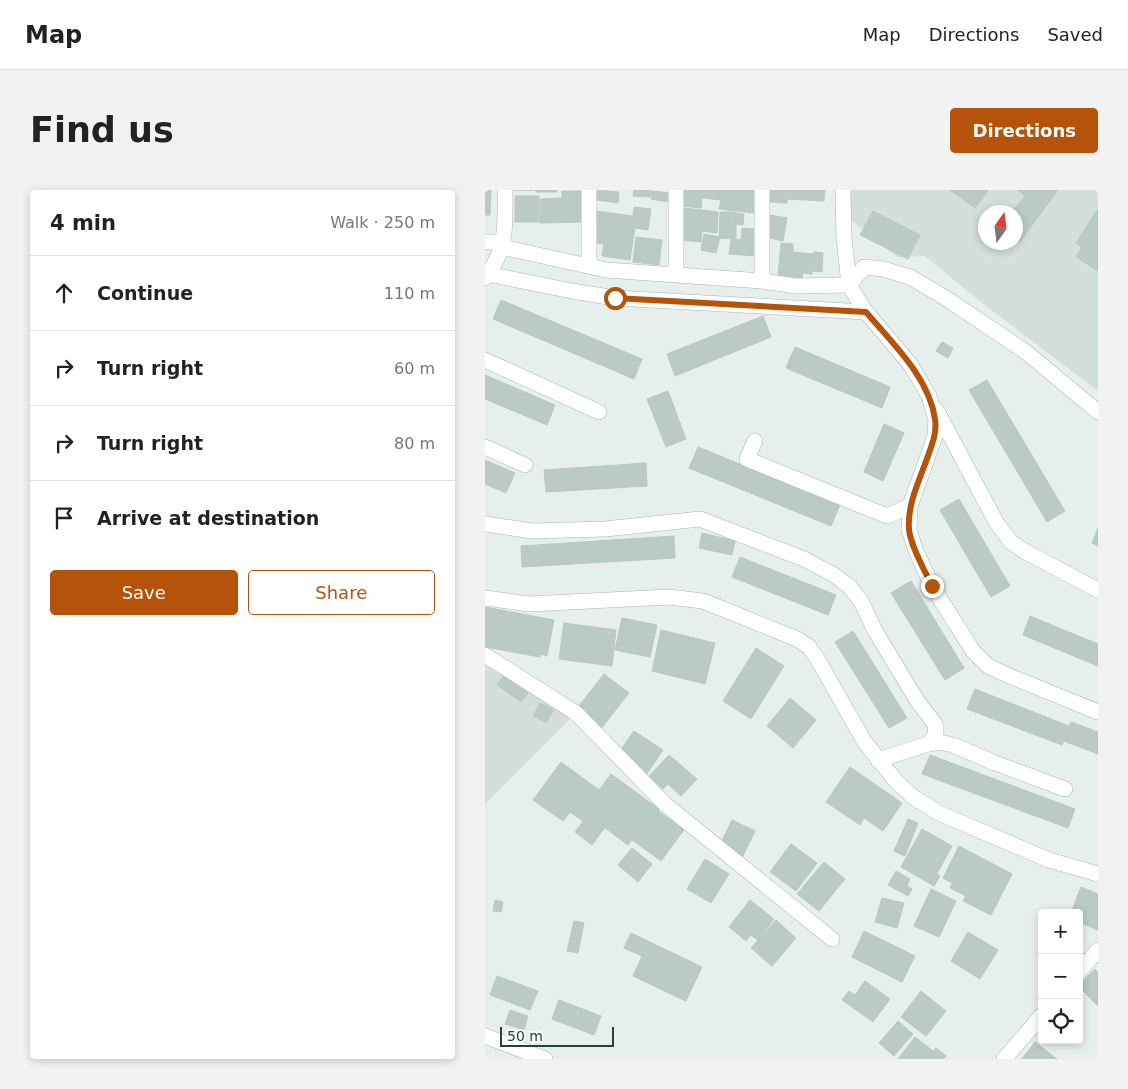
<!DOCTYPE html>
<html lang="en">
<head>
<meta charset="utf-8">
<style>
	:root { --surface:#fff; --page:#f2f2f2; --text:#222; --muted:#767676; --line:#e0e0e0; --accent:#b45309 }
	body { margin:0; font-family:"DejaVu Sans",sans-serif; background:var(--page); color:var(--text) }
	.controls { position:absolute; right:15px; bottom:15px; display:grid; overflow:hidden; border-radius:5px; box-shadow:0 2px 8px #0003 }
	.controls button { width:45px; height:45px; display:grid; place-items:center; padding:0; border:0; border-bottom:1px solid var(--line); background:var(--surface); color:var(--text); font:25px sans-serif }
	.compass { position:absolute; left:493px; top:15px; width:45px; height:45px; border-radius:50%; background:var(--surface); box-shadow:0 2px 8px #0003; rotate:14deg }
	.scale { position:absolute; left:15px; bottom:12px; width:114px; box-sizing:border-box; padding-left:5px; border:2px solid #24423a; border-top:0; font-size:14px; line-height:18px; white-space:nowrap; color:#24423a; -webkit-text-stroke:4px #f7fbf9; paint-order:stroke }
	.stop { position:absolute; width:15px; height:15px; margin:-11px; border:4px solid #b45309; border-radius:50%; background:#fff }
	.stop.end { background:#b45309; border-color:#fff; box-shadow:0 1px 5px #0008 }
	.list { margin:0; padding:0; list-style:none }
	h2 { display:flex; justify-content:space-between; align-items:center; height:65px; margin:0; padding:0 20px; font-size:21px }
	h2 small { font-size:16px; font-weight:400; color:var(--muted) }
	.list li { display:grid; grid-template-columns:32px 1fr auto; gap:15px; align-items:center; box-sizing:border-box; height:75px; padding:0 20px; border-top:1px solid var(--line) }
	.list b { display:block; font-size:19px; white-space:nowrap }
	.list em { font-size:16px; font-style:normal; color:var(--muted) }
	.actions { display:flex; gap:10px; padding:15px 20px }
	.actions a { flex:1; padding:11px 0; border:1px solid var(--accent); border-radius:5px; text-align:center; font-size:18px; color:var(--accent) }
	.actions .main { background:var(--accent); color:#fff }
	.icon { flex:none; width:28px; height:28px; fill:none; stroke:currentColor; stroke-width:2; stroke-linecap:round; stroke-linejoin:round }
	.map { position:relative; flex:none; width:613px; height:869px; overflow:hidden; border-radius:5px }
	header { display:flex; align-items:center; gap:30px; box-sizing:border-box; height:70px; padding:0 25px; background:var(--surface); border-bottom:1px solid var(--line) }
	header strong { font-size:24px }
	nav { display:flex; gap:28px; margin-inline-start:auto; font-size:18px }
	.intro { display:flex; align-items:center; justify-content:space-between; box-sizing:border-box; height:120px; padding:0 30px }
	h1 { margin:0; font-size:35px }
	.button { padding:12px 22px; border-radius:5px; background:var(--accent); color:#fff; font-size:18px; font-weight:700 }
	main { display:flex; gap:30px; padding:0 30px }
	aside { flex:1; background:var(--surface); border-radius:5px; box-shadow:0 2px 8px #0003 }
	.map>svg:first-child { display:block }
	.built { fill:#d4dfda; fill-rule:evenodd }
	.building { fill:#bbcac4; stroke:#b8c9c2 }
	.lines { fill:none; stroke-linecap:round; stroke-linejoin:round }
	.minor-casing { stroke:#a8b8b2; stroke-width:16 }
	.minor { stroke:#fff; stroke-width:15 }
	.route { stroke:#b45309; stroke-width:6 }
</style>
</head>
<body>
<header>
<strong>Map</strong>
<nav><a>Map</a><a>Directions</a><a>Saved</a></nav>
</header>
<div class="intro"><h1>Find us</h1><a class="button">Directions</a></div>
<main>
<aside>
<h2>4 min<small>Walk · 250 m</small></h2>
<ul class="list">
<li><svg class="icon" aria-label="ahead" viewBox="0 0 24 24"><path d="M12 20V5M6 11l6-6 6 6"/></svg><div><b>Continue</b></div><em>110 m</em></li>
<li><svg class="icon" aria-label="right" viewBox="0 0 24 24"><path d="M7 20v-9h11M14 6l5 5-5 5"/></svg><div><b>Turn right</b></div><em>60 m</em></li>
<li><svg class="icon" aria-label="right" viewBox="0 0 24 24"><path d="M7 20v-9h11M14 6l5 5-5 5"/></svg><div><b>Turn right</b></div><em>80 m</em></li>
<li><svg class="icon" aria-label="arrive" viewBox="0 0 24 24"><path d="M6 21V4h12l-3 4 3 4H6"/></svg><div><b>Arrive at destination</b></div></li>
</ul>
<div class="actions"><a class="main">Save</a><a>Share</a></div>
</aside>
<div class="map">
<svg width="613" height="869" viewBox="0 0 613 869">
	<rect width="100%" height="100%" fill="#e6efeb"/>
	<!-- built -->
	<g class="built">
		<path d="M361 0H613V201L492 109 440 66 412 67 362 27ZM500 22H530V52H500Z"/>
		<path d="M0 465 91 523 0 614Z"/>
	</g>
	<!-- building -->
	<g class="building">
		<path d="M0 0H6L5 25H0Z"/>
		<path d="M29 0H72V2H51V0Z"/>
		<path d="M112 0 134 2 133 13 111 10Z"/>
		<path d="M149 0H166L165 7 148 6Z"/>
		<path d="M198 0H272L269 23 234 19 236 10 217 8 216 18 196 16Z"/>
		<path d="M283 0H340L339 11 302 9V13L283 12Z"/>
		<path d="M465 0H501L503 1 490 18Z"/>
		<path d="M532 0H571L572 1 535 52 530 49V22H527L540 6Z"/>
		<path d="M77 1H99L100 32 55 33V9L77 8Z"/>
		<path d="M167 1 185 3 184 12 166 9Z"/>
		<rect x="30" y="6" width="24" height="26"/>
		<path d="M149 17 166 19 163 40 150 38 145 70 117 66 119 54 107 52 111 21 148 26Z"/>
		<path d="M199 18 233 22 232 43 217 41 216 52 196 50Z"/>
		<path d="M612 20H613V81L591 67 597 57 591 53Z"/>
		<path d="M388 21 435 45 423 69 375 45Z"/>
		<path d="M235 22H251V49L234 48Z"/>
		<path d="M252 23 259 24 258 35 251 34Z"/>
		<path d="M285 25 302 28 298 51 281 47Z"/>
		<path d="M257 38 273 39 271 66 244 64 246 49 256 50Z"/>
		<path d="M219 44 235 47 231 63 216 60Z"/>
		<path d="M151 47 177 50 174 75 148 72Z"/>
		<path d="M296 53 308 54V62L328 64 327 84 318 83 317 88 293 86Z"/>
		<path d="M329 62 338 63 337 82 328 81Z"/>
		<path d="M16 110 157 169 149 189 8 129Z"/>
		<path d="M278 126 286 147 190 186 182 164Z"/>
		<path d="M457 152 468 158 463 168 451 161Z"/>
		<path d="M310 157 405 197 397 218 301 178Z"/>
		<path d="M0 185 70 215 62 235 0 209Z"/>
		<path d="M502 190 580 321 562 332 484 200Z"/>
		<path d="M183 201 201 249 181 257 162 209Z"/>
		<path d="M399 234 419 243 398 291 379 282Z"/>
		<path d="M213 257 355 315 346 336 204 278Z"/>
		<path d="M0 270 30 283 21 303 0 294Z"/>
		<path d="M161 273 162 296 61 302 59 280Z"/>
		<path d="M474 309 525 396 506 407 455 320Z"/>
		<path d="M613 338V356L607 353Z"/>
		<path d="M217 343 250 351 247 365 214 358Z"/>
		<path d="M189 346 190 368 37 377 36 356Z"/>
		<path d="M255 367 351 405 343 425 247 387Z"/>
		<path d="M426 391 479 478 460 490 406 403Z"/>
		<path d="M0 417 69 430 62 466 55 464V467L0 457Z"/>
		<path d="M545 426 613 454V476L538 445Z"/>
		<path d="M137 428 172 435 165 467 130 460Z"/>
		<path d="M79 433 131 440 127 476 74 469Z"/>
		<path d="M176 440 230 453 220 494 167 481Z"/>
		<path d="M368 441 422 528 404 538 350 452Z"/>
		<path d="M271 458 299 476 266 529 238 511Z"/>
		<path d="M119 484 144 503 115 540 90 521Z"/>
		<path d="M18 486 43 503 36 512 12 495Z"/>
		<path d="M490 499 584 536 586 532 613 542V564L579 551 577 555 482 519Z"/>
		<path d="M305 508 331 530 308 558 282 536Z"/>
		<path d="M55 513 69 520 61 533 48 526Z"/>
		<path d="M149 541 178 560 161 585 132 565Z"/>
		<path d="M184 565 212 589 196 606 183 594 178 599 164 586Z"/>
		<path d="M445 565 590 619 583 638 437 584Z"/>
		<path d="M76 572 114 600 126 584 174 619 173 621 199 640 176 671 147 650 143 655 103 625 98 631 85 622 78 631 48 610Z"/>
		<path d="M365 577 417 613 398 641 379 628 375 635 341 612Z"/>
		<path d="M103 625 120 637 107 655 90 642Z"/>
		<path d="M423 629 433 633 420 666 409 661Z"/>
		<path d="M247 630 270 641 253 676 235 655Z"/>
		<path d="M437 639 467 656 452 684 455 686 449 696 416 677Z"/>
		<path d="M306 654 332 673 311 701 285 682Z"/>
		<path d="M474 656 527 684 506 725 478 711 481 706 465 698 467 693 458 688Z"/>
		<path d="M147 658 167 674 153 692 133 675Z"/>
		<path d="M220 669 244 684 226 713 202 699Z"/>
		<path d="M339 672 360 689 334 721 312 704Z"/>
		<path d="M411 681 425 689 422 696 427 699 423 706 403 695Z"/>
		<path d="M596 697 613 704V740L594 732V723H586Z"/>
		<path d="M446 699 471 711 454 747 429 736Z"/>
		<path d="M397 708 419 713 412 738 390 732Z"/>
		<path d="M10 710 18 712 16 722 8 721Z"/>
		<path d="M265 710 289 729 273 750 266 745 261 751 244 737Z"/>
		<path d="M291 730 311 748 287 776 266 758Z"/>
		<path d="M89 731 99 733 93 763 82 761Z"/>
		<path d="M379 741 430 766 417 792 367 767Z"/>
		<path d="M483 742 513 760 495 789 466 771Z"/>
		<path d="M146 743 217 777 201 811 148 786 157 766 139 758Z"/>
		<path d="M610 779 613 783V816L594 797V795Z"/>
		<path d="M12 786 53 801 45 820 5 805Z"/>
		<path d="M380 791 405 809 388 832 357 810 364 801 370 805Z"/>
		<path d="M436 801 461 821 441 846 416 827Z"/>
		<path d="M74 810 116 826 109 845 67 829Z"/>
		<path d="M25 820 43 826 39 840 20 834Z"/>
		<path d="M413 831 428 844 409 866 394 853Z"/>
		<path d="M430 847 448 861 451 858 461 866 458 869H413Z"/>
		<path d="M550 852 572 869H537Z"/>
	</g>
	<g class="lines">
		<defs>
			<g id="minor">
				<path d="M104 0V76"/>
				<path d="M191 0V84"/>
				<path d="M358 0 359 47 364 95 381 122 425 174 444 206 451 230 450 246 425 316 424 340 431 361 447 396 488 461 503 476 522 485 613 522"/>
				<path d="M0 52H18"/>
				<path d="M17 57 121 80 277 91 311 96 364 95 379 77 398 79 425 87 462 109 541 162 613 222"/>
				<path d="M3 84 87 101 130 108 381 122"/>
				<path d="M0 88C23 58 20 36 20 0"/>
				<path d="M277 91V0"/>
				<path d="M0 170 114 222"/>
				<path d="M452 221 511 332 526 352 541 362 613 400"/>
				<path d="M270 251 262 269 402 326 425 316"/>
				<path d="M0 257 40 275"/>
				<path d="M0 334 47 341 120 339 215 329 319 369 349 385 365 397 377 413 389 439 433 512 450 534 451 545 443 554"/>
				<path d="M0 408 44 414 184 407 218 411 312 449 324 457 333 470 379 551 410 590 428 607 454 623 564 670 613 684"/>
				<path d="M0 465 91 523 181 615 347 749"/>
				<path d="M393 570 443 554 455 552 468 555 510 573 580 599"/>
				<path d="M594 782 613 760"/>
				<path d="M0 846 60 869"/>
				<path d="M519 869 557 825"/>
			</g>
		</defs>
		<!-- minor casing -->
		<use href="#minor" class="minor-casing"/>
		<!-- minor -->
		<use href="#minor" class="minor"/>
	</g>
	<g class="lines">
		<!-- route -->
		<path class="route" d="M130 108 381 122C407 153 444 187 450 229 452 241 448 252 444 263 436 287 422 313 424 339 425 355 440 381 447 396"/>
	</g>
</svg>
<div class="controls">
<button>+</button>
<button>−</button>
<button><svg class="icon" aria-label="locate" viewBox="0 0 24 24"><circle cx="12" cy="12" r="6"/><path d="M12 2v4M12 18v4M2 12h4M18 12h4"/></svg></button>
</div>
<svg class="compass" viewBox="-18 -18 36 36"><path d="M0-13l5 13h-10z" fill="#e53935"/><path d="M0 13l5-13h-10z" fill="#767676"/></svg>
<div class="scale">50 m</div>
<div class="stop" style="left:130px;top:108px"></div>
<div class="stop end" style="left:447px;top:396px"></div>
</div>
</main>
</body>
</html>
